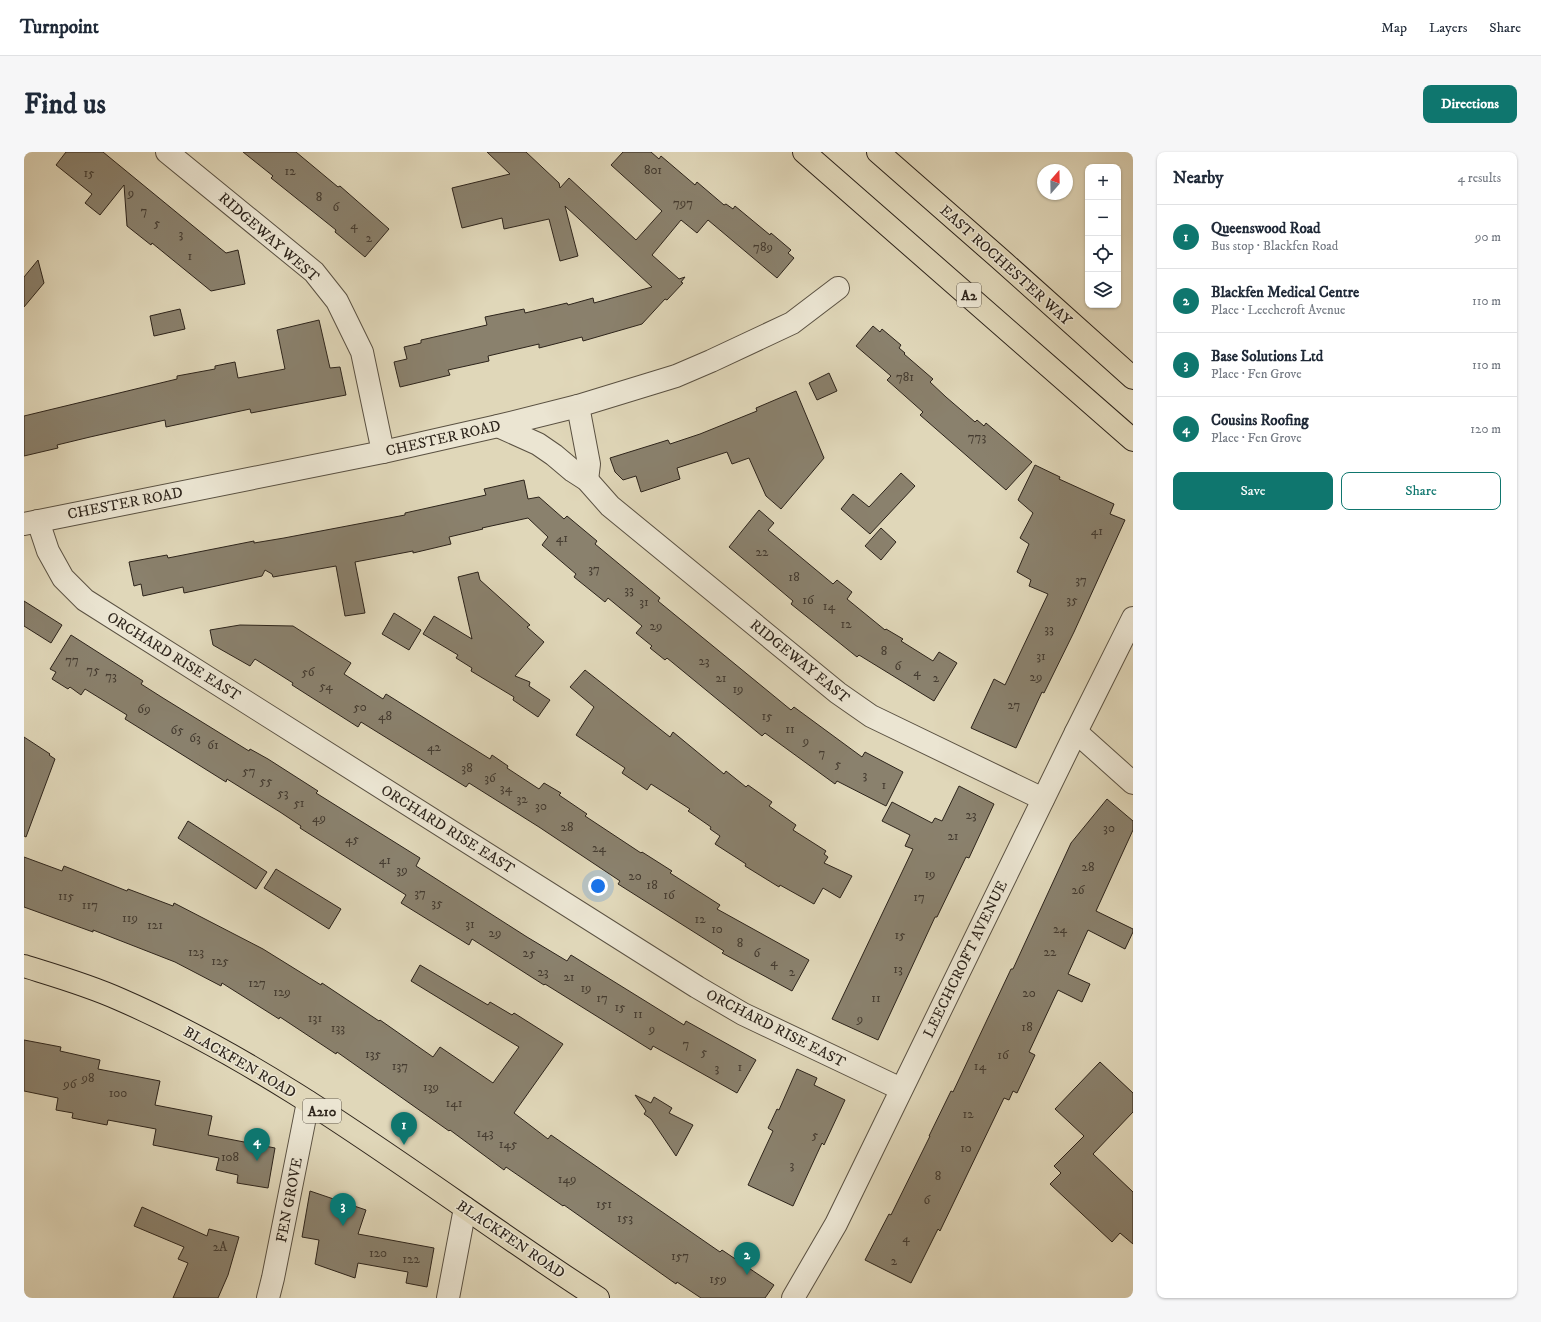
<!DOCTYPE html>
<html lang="en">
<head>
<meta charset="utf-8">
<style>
	:root { --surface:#fff; --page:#f6f6f7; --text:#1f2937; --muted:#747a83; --line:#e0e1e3; --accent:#0f766e }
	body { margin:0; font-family:"IM FELL DW Pica",serif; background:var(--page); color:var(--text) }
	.controls { position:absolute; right:12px; top:12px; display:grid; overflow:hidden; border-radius:8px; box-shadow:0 1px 3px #0004 }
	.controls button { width:36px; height:36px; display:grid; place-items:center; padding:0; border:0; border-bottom:1px solid var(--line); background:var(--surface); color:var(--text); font:20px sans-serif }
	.compass { position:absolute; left:1013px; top:12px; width:36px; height:36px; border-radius:50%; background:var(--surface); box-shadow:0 1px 3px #0004; rotate:20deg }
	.you { position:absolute; left:574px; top:734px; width:14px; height:14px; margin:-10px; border:3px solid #fff; border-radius:50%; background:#1a73e8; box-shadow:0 0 0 6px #1a73e833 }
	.badge { display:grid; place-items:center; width:26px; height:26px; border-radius:50%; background:var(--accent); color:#fff; font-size:13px; font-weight:700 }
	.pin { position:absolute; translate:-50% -33px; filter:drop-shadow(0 1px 2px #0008) }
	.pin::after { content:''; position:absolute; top:21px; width:14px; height:12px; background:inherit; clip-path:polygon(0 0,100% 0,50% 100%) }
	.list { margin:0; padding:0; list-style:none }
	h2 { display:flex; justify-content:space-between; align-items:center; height:52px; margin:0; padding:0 16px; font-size:17px }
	h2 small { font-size:13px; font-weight:400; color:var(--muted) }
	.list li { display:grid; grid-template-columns:26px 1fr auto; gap:12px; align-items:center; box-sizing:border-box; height:64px; padding:0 16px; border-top:1px solid var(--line) }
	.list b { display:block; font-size:15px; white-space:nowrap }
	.list p { margin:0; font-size:13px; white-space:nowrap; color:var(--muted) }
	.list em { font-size:13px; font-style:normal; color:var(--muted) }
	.actions { display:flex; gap:8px; padding:12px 16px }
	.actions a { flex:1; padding:9px 0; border:1px solid var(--accent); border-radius:8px; text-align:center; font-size:14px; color:var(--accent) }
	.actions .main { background:var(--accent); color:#fff }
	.icon { flex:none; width:22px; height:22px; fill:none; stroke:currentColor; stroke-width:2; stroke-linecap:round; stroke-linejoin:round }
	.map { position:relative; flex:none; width:1109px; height:1146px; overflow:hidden; border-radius:8px }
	header { display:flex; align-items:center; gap:24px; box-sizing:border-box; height:56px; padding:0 20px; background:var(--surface); border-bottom:1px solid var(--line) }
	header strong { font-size:19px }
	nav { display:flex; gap:22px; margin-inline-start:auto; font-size:14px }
	.intro { display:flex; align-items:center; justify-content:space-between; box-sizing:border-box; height:96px; padding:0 24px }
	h1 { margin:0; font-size:28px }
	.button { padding:10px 18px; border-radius:8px; background:var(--accent); color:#fff; font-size:14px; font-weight:700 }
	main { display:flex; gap:24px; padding:0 24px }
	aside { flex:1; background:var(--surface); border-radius:8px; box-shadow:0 1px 3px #0004 }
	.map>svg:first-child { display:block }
	.building { fill:#8a816d; stroke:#2d241b }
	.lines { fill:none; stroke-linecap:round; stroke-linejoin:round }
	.minor-casing { stroke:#5a5142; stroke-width:24 }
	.major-casing { stroke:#2d241b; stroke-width:24 }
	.highway-casing { stroke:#2d241b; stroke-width:24 }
	.minor { stroke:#ebe5d2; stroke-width:22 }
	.major { stroke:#e0d7b9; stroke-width:22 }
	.highway { stroke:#e0d7b9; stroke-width:22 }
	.labels { text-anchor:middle; stroke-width:3; stroke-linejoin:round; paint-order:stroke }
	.number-label { font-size:13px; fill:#443b30 }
	.shield { fill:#ebe5d2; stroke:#665e52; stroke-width:1 }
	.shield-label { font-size:14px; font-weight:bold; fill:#2d241b }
	.street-label { font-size:15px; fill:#2d241b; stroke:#ebe5d2 }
</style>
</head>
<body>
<header>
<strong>Turnpoint</strong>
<nav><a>Map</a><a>Layers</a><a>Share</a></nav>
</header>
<div class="intro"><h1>Find us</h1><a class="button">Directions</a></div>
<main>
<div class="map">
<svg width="1109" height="1146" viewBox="0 0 1109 1146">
	<rect width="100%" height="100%" fill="#e0d7b9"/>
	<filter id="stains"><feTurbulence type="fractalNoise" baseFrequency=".005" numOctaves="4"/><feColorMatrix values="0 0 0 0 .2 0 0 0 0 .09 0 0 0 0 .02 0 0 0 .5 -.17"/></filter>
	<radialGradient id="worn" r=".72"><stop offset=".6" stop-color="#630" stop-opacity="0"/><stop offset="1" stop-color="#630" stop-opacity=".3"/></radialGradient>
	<!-- building -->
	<g class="building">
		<path d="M42 0H79L202 101 214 98 221 132 187 139 128 91 127 93 103 74 100 33 76 63 61 51 68 42 32 13Z"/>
		<path d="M219 0H272L314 35 316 34 365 77 341 105 311 80 312 78 247 26 249 24Z"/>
		<path d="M463 0H502L535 31 536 36 545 26 612 88 638 59 587 13 599 0H627L635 7 637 4 671 33 673 30 700 53 702 52 709 57 711 54 746 83 747 81 767 98 764 101 770 106 753 126 684 68 673 81 657 68 628 103 655 127 661 125 657 130 659 131 643 148 641 147 618 172 559 189 558 185 515 196V192L464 204 465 209 424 218 426 223 376 235 370 210 383 207 380 195 397 191V188L463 173 461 165 500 157 501 161 543 151 544 153 569 146 570 151 628 135 541 54 554 104 536 109 525 67 480 77 478 66 438 76 428 36 486 22Z"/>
		<path d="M14 108 20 131 0 155V125Z"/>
		<path d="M156 157 161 177 130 184 126 164Z"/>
		<path d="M295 168 306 216 316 215 322 243 227 261 226 257 142 275 141 268 66 285 33 293 34 296 0 304V264L153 227V224L191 217V214L211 210 214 226 261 217 253 178Z"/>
		<path d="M849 174 856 180 858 177 877 193 875 196 881 201 880 202 909 227 906 230 922 245 951 270 953 268 960 274 962 271 1008 310 982 338 896 263 899 260 863 228 867 224 832 194Z"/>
		<path d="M805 221 813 239 793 248 785 231Z"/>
		<path d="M772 239 800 306 757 357 742 344 725 306 708 312 703 300 653 316 656 327 617 340 612 324 599 328 591 320 586 306 644 288 646 292 676 282 733 259 732 256Z"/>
		<path d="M1011 313 1036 325 1035 327 1090 352 1086 362 1101 368 1050 480 1020 541 1018 540 992 596 947 576 970 527 981 533 1024 442 1005 434 1007 428 993 420 1005 392 996 386 1009 361 994 348Z"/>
		<path d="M877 321 891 334 846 382 817 357 829 342 845 355Z"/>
		<path d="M500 328 504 347 515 345 540 367 543 364 573 389 571 392 636 446 634 449 767 558 770 555 838 605 841 600 879 620 862 654 813 629 811 632 741 581 738 584 643 506 641 508 626 496 628 494 612 481 618 474 584 446 581 450 550 425 552 422 518 393 524 385 504 366 458 376 459 377 425 385 427 392 389 401V399L331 410 341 461 321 464 312 414 249 425 248 422 241 418 238 424 160 441 159 435 119 444 117 432 110 434 105 410 143 403 144 406 230 389V391L260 386 381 363V361L462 343 460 337Z"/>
		<path d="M735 358 750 371 744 378 809 432 813 428 828 440 823 447 861 478 862 477 879 487 877 489 909 509 915 500 933 511 910 549 835 503 833 505 767 452 769 449 705 395Z"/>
		<path d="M857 376 872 390 857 408 841 394Z"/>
		<path d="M454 420 456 428 506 473 503 475 520 490 491 524 506 530 505 534 526 548 514 565 489 548 490 545 447 519 448 516 432 506 434 503 399 482 410 464 448 487 434 425Z"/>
		<path d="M0 449 38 473 27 491 0 474Z"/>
		<path d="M370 461 397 478 385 498 358 482Z"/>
		<path d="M216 473 269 474 327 511 320 522 359 547 362 542 466 607 468 603 484 614 483 616 515 637 520 631 537 641 535 643 563 662 561 664 617 701 618 700 648 719 646 721 696 753 693 757 785 808 768 839 698 801 700 799 594 732 596 729 515 675 445 631 442 635 337 570 334 575 268 533 269 531 231 507 226 514 189 493 186 478Z"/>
		<path d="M47 483 119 529 117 532 139 546 225 599 226 597 244 607 294 639 292 641 396 706 392 714 503 785 543 809 547 803 660 873 662 869 732 908 713 941 629 894 627 898 521 832 520 833 448 787 445 793 377 751 382 743 276 676 277 674 256 660 203 627 202 630 162 605 101 567 103 563 61 537 57 543 46 535 44 537 28 527 32 520 26 517Z"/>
		<path d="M561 518 646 585 649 580 700 622 702 619 722 635 724 633 748 650 745 654 772 673 769 678 802 699 800 702 804 705 800 711 828 724 816 746 799 736 790 752 756 733 755 735 721 714 722 712 691 692 696 684 686 677 687 675 664 659 666 657 627 632 623 638 598 621 601 616 552 583 570 555 546 535Z"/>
		<path d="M0 585 26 602 25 603 31 607 2 685 0 684Z"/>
		<path d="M935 634 970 652 945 706 942 705 913 765H911L854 888 808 867 889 697 881 694 886 683 858 669 868 650 908 671 911 666 918 669Z"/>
		<path d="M1083 647 1109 669V678L1072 759 1109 777V780L1101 797 1064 778 1044 822 1066 832 1058 850 1034 838 1005 900 1011 903 993 941 989 939 985 948 980 946 916 1079 914 1077 887 1131 841 1108 865 1062 867 1063 906 984H905L927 939 929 940 987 817H989L1047 691Z"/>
		<path d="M164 669 243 720 232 737 154 686Z"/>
		<path d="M0 705 38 719 40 714 103 739 104 737 149 754 150 751 239 797 297 833 298 831 355 869 356 868 409 905 416 895 469 931 495 895 387 829 396 813 464 853 466 850 488 863 490 861 539 892 490 961 524 987 527 983 696 1100 698 1098 750 1133 741 1146H677L653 1130 652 1132 540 1053 539 1054 482 1015 480 1018 426 978 425 979 313 900 312 902 256 865 255 867 198 831 197 834 151 810 69 778V780L0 755Z"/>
		<path d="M252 717 317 757 305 777 240 736Z"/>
		<path d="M0 888 37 895 36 899 76 908 74 917 136 929 131 953 188 964 184 983 251 996 244 1036 213 1031 214 1023 192 1018 195 1006 129 993 132 977 84 968 83 973 48 966 49 961 32 958 34 946 0 939Z"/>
		<path d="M1076 910 1109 941V960L1069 1002 1109 1040V1092L1096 1081 1088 1090 1026 1032 1037 1021 1030 1014 1060 984 1031 957Z"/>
		<path d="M773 917 793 926 790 933 821 948 800 993 798 991 769 1054 724 1033 749 979 744 976 753 957 755 958Z"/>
		<path d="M611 943 627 951 630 945 648 956 645 961 669 973 652 1004 627 967 620 962 622 959Z"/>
		<path d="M286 1039 342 1058 334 1082 410 1096 403 1135 382 1131 384 1120 334 1111 331 1126 291 1112 295 1088 278 1085Z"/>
		<path d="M118 1055 183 1084 185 1077 215 1085 204 1123 194 1146H149L164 1111 154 1107 160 1095 110 1074Z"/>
	</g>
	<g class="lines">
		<defs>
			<g id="minor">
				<path d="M143 0 290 120 313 149 338 200 359 300"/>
				<path d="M554 254 565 312 563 328"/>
				<path d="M474 274 514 292 530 303 549 319 563 328 586 354 814 541 847 564 1019 647"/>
				<path d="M14 369 24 399 39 426 61 448 673 835 719 862 877 937"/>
				<path d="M0 372 359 300 474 274 554 254 652 224 687 209 768 171 814 136"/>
				<path d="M1052 580 1109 631"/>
				<path d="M244 1146 249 1126 284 950"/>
				<path d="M424 1146 441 1056"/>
				<path d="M769 1146 812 1072 1052 580 1109 466"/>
			</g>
			<path id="major" d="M0 814C32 824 64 833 95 847 268 922 416 1044 574 1146"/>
			<g id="highway">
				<path d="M780 0 1109 288"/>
				<path d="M854 0 975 106 1109 226"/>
			</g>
		</defs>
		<!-- minor casing -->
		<use href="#minor" class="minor-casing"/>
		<!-- major casing -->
		<use href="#major" class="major-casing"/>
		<!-- highway casing -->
		<use href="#highway" class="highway-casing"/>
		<!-- minor -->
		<use href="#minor" class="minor"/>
		<!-- major -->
		<use href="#major" class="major"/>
		<!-- highway -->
		<use href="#highway" class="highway"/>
	</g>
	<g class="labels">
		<!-- number labels -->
		<g class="number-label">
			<text x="629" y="22">801</text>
			<text x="266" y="23">12</text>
			<text x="65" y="25">15</text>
			<text x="107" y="45">9</text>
			<text x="295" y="49">8</text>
			<text x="659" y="55">797</text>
			<text x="312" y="59">6</text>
			<text x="120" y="63">7</text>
			<text x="133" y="75">5</text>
			<text x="330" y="77">4</text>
			<text x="157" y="86">3</text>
			<text x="345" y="90">2</text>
			<text x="739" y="99">789</text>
			<text x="166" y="108">1</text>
			<text x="881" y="229">781</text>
			<text x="953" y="289">773</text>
			<text x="1073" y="383">41</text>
			<text x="538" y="390">41</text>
			<text x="738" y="404">22</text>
			<text x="570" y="421">37</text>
			<text x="770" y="429">18</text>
			<text x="1057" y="432">37</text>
			<text x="605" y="442">33</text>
			<text x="784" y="452">16</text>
			<text x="1048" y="452">35</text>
			<text x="620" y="454">31</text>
			<text x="805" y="458">14</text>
			<text x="822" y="476">12</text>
			<text x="632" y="478">29</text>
			<text x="1025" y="481">33</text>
			<text x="860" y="503">8</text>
			<text x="1017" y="508">31</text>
			<text x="48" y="512">77</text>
			<text x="680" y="513">23</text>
			<text x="874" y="518">6</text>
			<text x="69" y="522">75</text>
			<text x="284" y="524">56</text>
			<text x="893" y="524">4</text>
			<text x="87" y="528">73</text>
			<text x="1012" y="529">29</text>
			<text x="697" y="530">21</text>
			<text x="912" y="530">2</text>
			<text x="302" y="538">54</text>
			<text x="714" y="541">19</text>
			<text x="990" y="557">27</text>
			<text x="336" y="559">50</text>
			<text x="120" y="561">69</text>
			<text x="361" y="568">48</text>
			<text x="743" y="568">15</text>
			<text x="766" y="581">11</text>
			<text x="153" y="582">65</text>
			<text x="171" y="590">63</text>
			<text x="782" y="593">9</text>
			<text x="189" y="597">61</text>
			<text x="410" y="599">42</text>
			<text x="798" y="605">7</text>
			<text x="814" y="616">5</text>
			<text x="443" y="620">38</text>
			<text x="225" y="623">57</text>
			<text x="841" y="627">3</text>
			<text x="466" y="630">36</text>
			<text x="242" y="633">55</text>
			<text x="860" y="637">1</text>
			<text x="482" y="640">34</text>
			<text x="259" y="645">53</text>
			<text x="498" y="651">32</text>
			<text x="275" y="655">51</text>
			<text x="517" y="658">30</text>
			<text x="947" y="667">23</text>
			<text x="295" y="670">49</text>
			<text x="543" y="679">28</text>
			<text x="1085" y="680">30</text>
			<text x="929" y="688">21</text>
			<text x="328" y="691">45</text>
			<text x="575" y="700">24</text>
			<text x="361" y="712">41</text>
			<text x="1064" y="719">28</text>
			<text x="378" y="722">39</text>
			<text x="906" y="726">19</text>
			<text x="611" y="728">20</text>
			<text x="628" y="737">18</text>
			<text x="1054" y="742">26</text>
			<text x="396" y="745">37</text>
			<text x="645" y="747">16</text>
			<text x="42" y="748">115</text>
			<text x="895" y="749">17</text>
			<text x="413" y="755">35</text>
			<text x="66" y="757">117</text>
			<text x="106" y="770">119</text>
			<text x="676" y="771">12</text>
			<text x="446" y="776">31</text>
			<text x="131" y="777">121</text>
			<text x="693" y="781">10</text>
			<text x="1036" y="781">24</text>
			<text x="471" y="785">29</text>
			<text x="876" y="787">15</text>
			<text x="716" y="795">8</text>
			<text x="172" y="804">123</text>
			<text x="1026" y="804">22</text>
			<text x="505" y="805">25</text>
			<text x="733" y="805">6</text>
			<text x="196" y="813">125</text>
			<text x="750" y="814">4</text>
			<text x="874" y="821">13</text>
			<text x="519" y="824">23</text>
			<text x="768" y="824">2</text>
			<text x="545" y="829">21</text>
			<text x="233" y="835">127</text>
			<text x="562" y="840">19</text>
			<text x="258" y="844">129</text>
			<text x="1005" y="845">20</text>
			<text x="578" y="850">17</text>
			<text x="852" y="850">11</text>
			<text x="596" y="859">15</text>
			<text x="614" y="866">11</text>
			<text x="291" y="870">131</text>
			<text x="836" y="871">9</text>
			<text x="1003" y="879">18</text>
			<text x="314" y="880">133</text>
			<text x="628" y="881">9</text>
			<text x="662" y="896">7</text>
			<text x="680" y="904">5</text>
			<text x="349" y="906">135</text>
			<text x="979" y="907">16</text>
			<text x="376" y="918">137</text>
			<text x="956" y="918">14</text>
			<text x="716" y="919">1</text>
			<text x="693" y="920">3</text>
			<text x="64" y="930">98</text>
			<text x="46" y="936">96</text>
			<text x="407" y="939">139</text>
			<text x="94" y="945">100</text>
			<text x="430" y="955">141</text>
			<text x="944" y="966">12</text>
			<text x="461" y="985">143</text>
			<text x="791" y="987">5</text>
			<text x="484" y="996">145</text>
			<text x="942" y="1000">10</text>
			<text x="206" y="1009">108</text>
			<text x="768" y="1017">3</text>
			<text x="914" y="1028">8</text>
			<text x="543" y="1031">149</text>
			<text x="903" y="1052">6</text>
			<text x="580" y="1056">151</text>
			<text x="601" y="1070">153</text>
			<text x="882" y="1090">4</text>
			<text x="196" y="1099">2A</text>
			<text x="354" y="1105">120</text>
			<text x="656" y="1108">157</text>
			<text x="387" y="1111">122</text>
			<text x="870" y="1113">2</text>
			<text x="694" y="1131">159</text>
		</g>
		<!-- shield labels -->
		<g class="shield">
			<rect x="933" y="131" width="24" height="24" rx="3"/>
			<rect x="279" y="947" width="38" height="24" rx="3"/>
		</g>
		<g class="shield-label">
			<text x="945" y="148">A2</text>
			<text x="298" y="964">A210</text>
		</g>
		<!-- street labels -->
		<g class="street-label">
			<text transform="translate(245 85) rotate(41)" y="5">RIDGEWAY WEST</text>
			<text transform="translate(982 113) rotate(42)" y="5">EAST ROCHESTER WAY</text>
			<text transform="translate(419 286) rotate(-13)" y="5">CHESTER ROAD</text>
			<text transform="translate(101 351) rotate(-11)" y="5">CHESTER ROAD</text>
			<text transform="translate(150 504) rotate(32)" y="5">ORCHARD RISE EAST</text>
			<text transform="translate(776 509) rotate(39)" y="5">RIDGEWAY EAST</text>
			<text transform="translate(424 677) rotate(32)" y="5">ORCHARD RISE EAST</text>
			<text transform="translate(941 807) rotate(-64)" y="5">LEECHCROFT AVENUE</text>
			<text transform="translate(752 876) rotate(27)" y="5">ORCHARD RISE EAST</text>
			<text transform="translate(216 910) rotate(30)" y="5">BLACKFEN ROAD</text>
			<text transform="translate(265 1048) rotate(-79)" y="5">FEN GROVE</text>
			<text transform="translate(487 1087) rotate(34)" y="5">BLACKFEN ROAD</text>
		</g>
	</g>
	<rect width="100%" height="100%" filter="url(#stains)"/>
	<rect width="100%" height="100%" fill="url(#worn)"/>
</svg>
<div class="controls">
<button>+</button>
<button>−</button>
<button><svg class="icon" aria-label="locate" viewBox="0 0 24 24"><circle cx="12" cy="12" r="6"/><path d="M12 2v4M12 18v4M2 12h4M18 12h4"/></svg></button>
<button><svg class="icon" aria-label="layers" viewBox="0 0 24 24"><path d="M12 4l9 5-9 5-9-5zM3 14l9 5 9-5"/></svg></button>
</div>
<svg class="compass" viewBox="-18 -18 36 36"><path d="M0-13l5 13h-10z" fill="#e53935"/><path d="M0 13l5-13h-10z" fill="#747a83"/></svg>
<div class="you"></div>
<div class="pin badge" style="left:380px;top:993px">1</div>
<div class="pin badge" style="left:723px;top:1123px">2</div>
<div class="pin badge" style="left:319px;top:1074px">3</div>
<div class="pin badge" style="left:233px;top:1009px">4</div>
</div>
<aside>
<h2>Nearby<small>4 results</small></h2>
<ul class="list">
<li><span class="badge">1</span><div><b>Queenswood Road</b><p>Bus stop · Blackfen Road</p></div><em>90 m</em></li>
<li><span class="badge">2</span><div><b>Blackfen Medical Centre</b><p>Place · Leechcroft Avenue</p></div><em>110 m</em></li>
<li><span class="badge">3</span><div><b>Base Solutions Ltd</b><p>Place · Fen Grove</p></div><em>110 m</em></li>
<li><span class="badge">4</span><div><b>Cousins Roofing</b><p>Place · Fen Grove</p></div><em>120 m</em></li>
</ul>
<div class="actions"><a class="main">Save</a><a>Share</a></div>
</aside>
</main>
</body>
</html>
